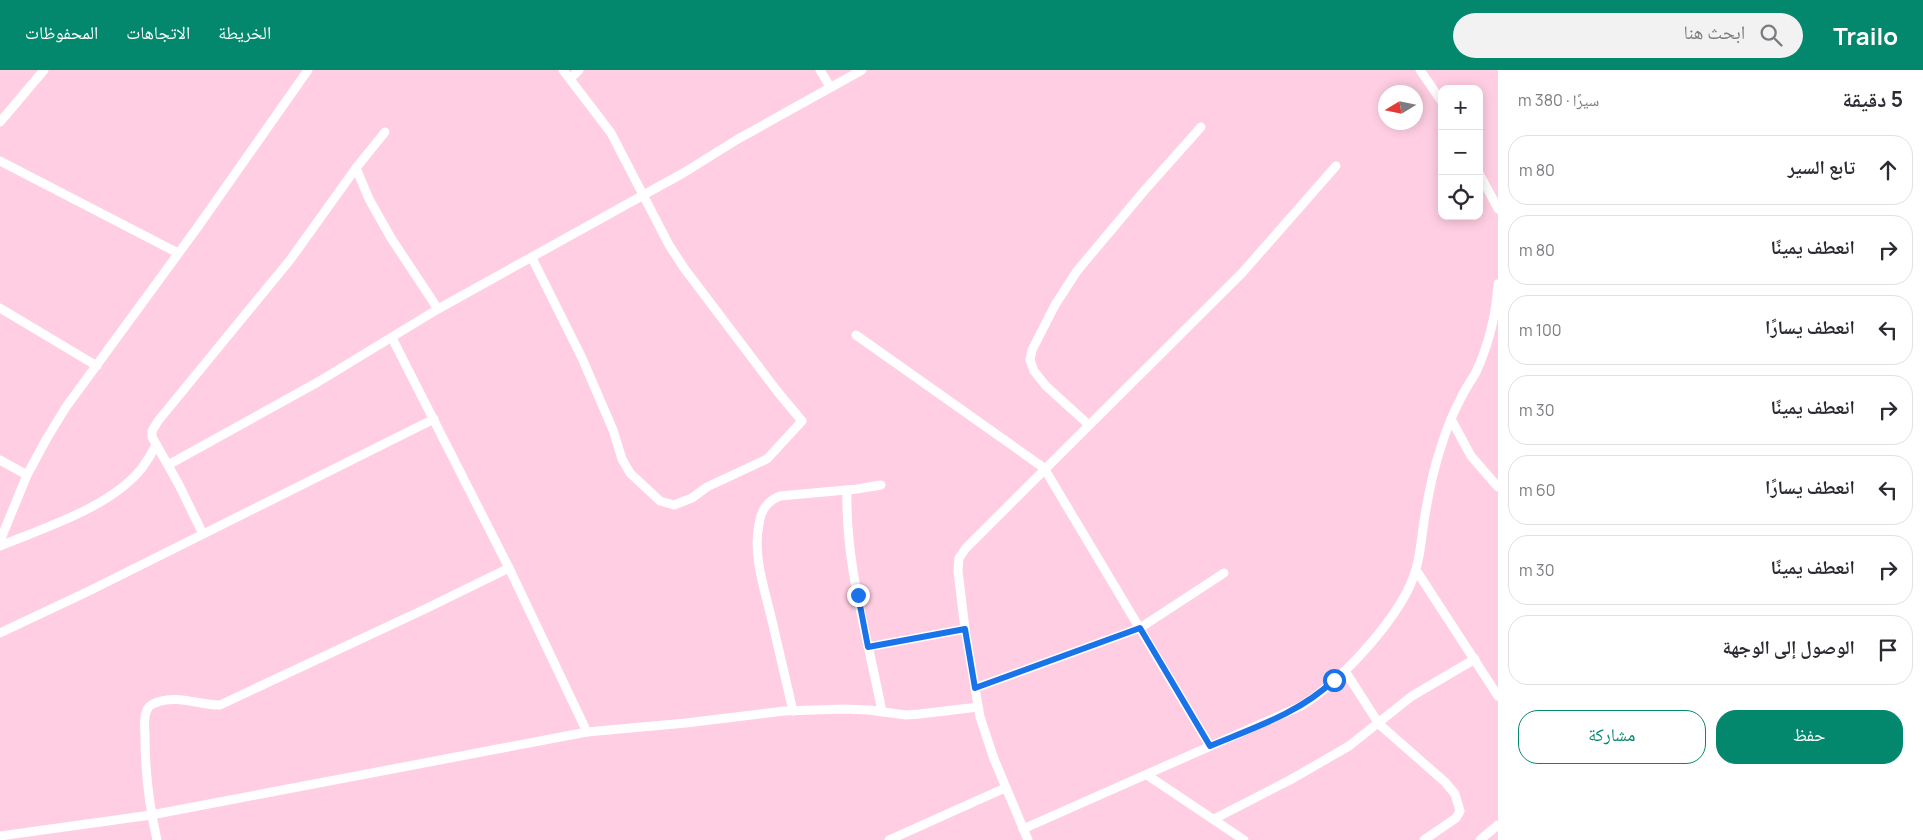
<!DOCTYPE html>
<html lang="ar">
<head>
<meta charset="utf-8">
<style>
	:root { --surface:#fff; --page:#f2f2f3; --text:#2b2b33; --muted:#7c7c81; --line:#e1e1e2; --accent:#04886d }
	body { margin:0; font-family:Manrope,"Noto Naskh Arabic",sans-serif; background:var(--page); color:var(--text); direction:rtl }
	.controls { position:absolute; right:15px; top:15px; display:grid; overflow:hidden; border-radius:10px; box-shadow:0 2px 12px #0003 }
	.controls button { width:45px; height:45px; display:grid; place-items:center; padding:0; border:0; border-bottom:1px solid var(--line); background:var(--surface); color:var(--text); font:25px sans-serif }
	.compass { position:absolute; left:1378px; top:15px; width:45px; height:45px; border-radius:50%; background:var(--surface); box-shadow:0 2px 12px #0003; rotate:260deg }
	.stop { position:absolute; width:15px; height:15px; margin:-11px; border:4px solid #1a73e8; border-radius:50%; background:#fff }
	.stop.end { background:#1a73e8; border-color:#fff; box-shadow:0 1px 5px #0008 }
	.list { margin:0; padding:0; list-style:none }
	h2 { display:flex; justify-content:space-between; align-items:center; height:65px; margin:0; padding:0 20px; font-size:21px }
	h2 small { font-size:16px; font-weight:400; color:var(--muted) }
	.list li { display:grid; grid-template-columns:32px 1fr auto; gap:15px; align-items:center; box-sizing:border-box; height:70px; margin:0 10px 10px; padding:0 10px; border:1px solid var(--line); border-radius:20px }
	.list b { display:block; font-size:19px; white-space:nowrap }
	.list em { font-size:16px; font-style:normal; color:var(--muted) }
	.actions { display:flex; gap:10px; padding:15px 20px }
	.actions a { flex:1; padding:11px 0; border:1px solid var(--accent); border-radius:20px; text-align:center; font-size:18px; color:var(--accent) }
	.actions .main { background:var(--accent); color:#fff }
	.icon { flex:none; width:28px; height:28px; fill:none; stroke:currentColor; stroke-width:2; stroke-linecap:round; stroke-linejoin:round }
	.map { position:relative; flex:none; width:1498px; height:770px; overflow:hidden; direction:ltr }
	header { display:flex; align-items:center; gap:30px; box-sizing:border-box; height:70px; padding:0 25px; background:var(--accent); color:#fff }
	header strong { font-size:24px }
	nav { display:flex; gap:28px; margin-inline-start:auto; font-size:18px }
	.search { width:350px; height:45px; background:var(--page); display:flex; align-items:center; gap:12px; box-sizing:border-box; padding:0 18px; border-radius:28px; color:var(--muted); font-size:19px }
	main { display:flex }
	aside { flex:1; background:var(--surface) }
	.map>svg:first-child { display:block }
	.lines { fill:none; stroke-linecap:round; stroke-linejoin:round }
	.minor { stroke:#fff; stroke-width:9 }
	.route { stroke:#1a73e8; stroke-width:6 }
</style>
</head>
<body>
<header>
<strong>Trailo</strong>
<div class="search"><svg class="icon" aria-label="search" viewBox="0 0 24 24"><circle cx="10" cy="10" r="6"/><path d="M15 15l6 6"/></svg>ابحث هنا</div>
<nav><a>الخريطة</a><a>الاتجاهات</a><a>المحفوظات</a></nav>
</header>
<main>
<aside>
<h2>5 دقيقة<small>سيرًا · 380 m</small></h2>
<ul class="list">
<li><svg class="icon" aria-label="ahead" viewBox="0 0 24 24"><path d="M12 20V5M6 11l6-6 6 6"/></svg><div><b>تابع السير</b></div><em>80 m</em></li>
<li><svg class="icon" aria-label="right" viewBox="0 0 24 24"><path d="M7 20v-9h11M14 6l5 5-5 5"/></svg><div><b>انعطف يمينًا</b></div><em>80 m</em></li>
<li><svg class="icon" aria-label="left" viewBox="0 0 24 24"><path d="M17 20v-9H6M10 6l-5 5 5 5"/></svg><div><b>انعطف يسارًا</b></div><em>100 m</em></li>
<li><svg class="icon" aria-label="right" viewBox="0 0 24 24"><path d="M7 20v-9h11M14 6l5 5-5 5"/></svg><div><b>انعطف يمينًا</b></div><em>30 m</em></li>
<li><svg class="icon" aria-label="left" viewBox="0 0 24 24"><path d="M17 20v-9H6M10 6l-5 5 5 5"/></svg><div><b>انعطف يسارًا</b></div><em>60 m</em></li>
<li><svg class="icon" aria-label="right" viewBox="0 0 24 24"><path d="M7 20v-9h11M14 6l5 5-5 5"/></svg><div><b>انعطف يمينًا</b></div><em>30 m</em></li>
<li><svg class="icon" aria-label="arrive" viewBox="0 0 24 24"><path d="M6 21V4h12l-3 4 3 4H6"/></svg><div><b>الوصول إلى الوجهة</b></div></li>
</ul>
<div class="actions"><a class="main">حفظ</a><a>مشاركة</a></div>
</aside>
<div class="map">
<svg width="1498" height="770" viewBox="0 0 1498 770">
	<rect width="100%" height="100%" fill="#ffcee2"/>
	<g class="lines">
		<!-- minor -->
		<g class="minor">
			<path d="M820 0 830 17"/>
			<path d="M1420 0 1442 32"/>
			<path d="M571 8 579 0"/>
			<path d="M0 52 44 0"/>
			<path d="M0 91 178 183"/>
			<path d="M356 98 369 129 391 168 438 239"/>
			<path d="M1479 103 1498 139"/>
			<path d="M532 188 582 288 613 360 622 389 630 403 660 431 674 435 692 428 707 417 767 389 802 351 777 321 684 198 669 175 611 63 563 0"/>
			<path d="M0 238 97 296"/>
			<path d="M856 265 1044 398 1210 676"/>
			<path d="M392 268 509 498 587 662"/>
			<path d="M1451 349 1471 386 1498 417"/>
			<path d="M1089 355 1046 316 1034 301 1030 290 1032 280 1055 235 1077 201 1144 121 1201 57"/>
			<path d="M0 390 27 405"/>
			<path d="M168 395 318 312 438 239 685 102 738 69 862 0"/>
			<path d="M847 420C845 495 868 568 882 642"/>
			<path d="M203 464 178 413 152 367V361L158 351 290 190 356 98 385 62"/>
			<path d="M0 471 27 405 47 368 66 337 197 158 308 0"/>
			<path d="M0 476C44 458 111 437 142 398 147 391 152 383 156 375"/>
			<path d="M1416 500 1498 626"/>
			<path d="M0 563 89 521 434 349"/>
			<path d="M868 577 965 559"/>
			<path d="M1345 601 1379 654 1445 712 1455 724 1460 741 1456 748 1424 770"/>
			<path d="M975 618 1140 558 1224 503"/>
			<path d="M793 641C786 612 780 584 773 555 766 523 752 487 759 454 761 440 767 431 780 426L857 419 881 415"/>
			<path d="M1147 705 1244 770"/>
			<path d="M1214 749 1290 710 1349 676 1412 626 1475 589"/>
			<path d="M1023 759 1301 636C1340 613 1404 544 1416 499 1420 486 1421 472 1423 458 1427 431 1432 403 1441 377 1446 360 1453 343 1461 328 1465 319 1471 311 1476 302 1489 274 1496 245 1498 214"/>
			<path d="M0 766 151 745 587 662 686 653 784 641 844 639 869 640 906 645 920 644 978 637"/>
			<path d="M157 770C149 735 145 702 145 667 145 659 143 648 147 640 148 637 152 634 155 633 177 624 198 635 220 635L423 540 509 498"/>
			<path d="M889 770 1005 718"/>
			<path d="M1028 770 994 689 980 647 965 559 958 501 959 488 966 478 1242 203 1336 96"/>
			<path d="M1480 770 1498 755"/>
		</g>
	</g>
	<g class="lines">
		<!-- route -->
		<path class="route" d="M858 525 868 577 965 559 975 618 1140 558 1210 676C1253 658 1300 643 1334 610"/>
	</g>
</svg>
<div class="controls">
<button>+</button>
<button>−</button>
<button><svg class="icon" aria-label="locate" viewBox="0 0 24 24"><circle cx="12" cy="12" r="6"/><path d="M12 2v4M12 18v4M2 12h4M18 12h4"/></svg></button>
</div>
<svg class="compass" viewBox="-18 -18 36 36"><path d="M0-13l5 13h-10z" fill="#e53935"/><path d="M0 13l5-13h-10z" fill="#7c7c81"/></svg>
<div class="stop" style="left:1334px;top:610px"></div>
<div class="stop end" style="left:858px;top:525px"></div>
</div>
</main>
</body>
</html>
